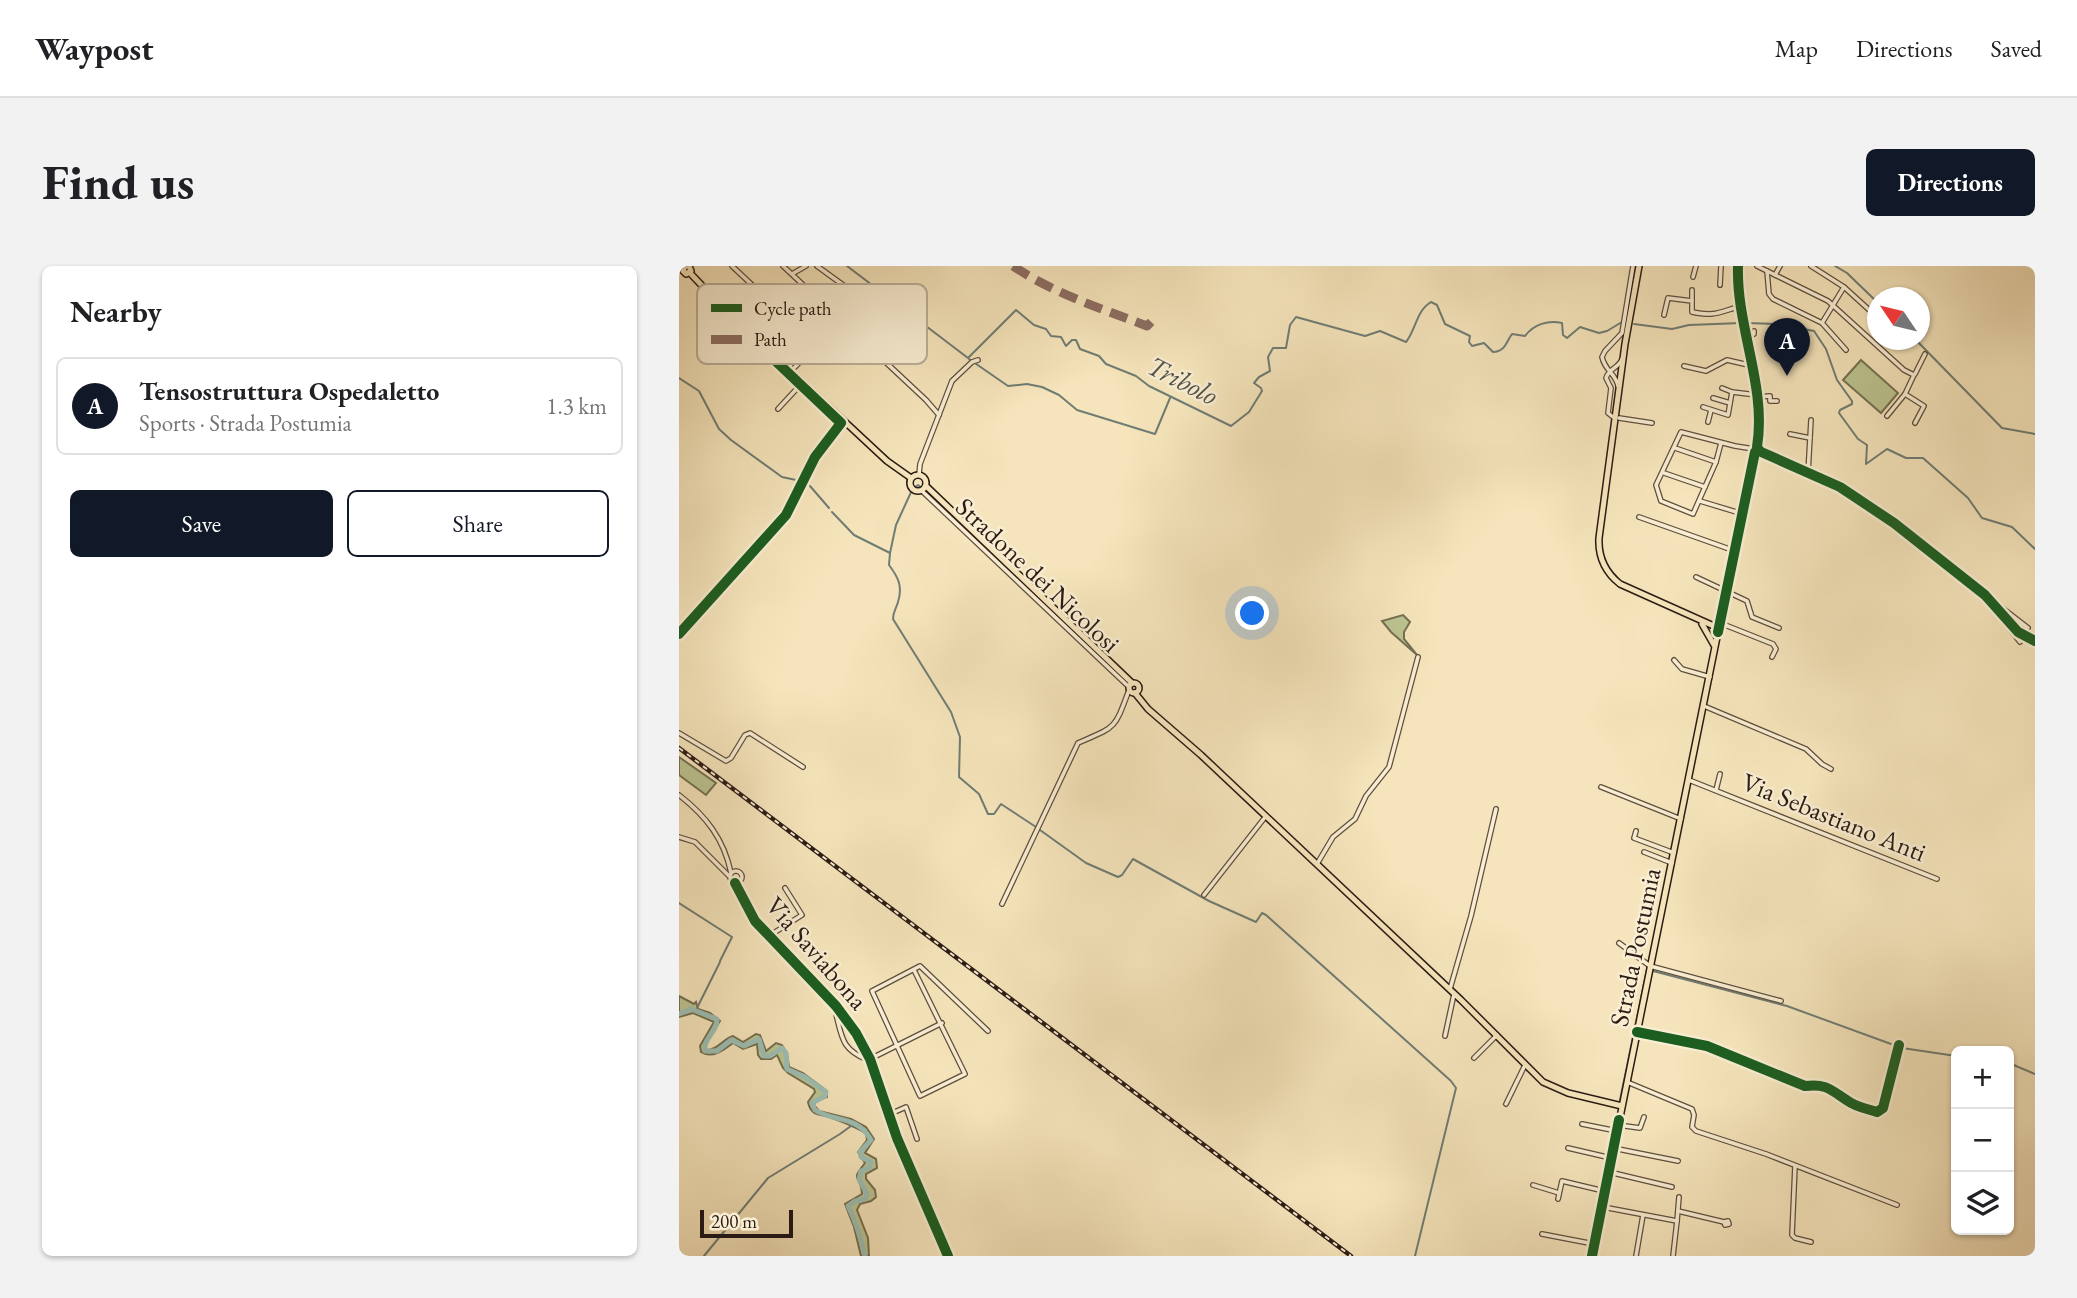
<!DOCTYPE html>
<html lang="en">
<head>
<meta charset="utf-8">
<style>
	:root { --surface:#fff; --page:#f2f2f2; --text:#202124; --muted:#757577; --line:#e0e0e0; --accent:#111827 }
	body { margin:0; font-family:"EB Garamond",serif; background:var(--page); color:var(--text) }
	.controls { position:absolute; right:21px; bottom:21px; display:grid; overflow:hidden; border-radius:10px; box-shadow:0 2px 5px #0004 }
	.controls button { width:63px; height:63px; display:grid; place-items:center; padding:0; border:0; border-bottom:2px solid var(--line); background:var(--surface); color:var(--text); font:35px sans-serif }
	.compass { position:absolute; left:1188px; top:21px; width:63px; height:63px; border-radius:50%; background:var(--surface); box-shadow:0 2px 5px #0004; rotate:305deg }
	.scale { position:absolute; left:21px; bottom:18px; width:93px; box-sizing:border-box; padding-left:7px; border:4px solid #2b1b14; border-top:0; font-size:19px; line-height:24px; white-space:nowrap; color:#2b1b14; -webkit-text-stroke:5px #f9eed3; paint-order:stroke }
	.you { position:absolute; left:574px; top:348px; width:24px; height:24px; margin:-18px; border:5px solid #fff; border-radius:50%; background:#1a73e8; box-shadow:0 0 0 10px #1a73e833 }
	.badge { display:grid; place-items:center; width:46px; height:46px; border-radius:50%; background:var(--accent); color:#fff; font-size:23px; font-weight:700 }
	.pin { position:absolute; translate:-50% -58px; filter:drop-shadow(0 2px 4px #0008) }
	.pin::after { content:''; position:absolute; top:37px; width:24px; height:21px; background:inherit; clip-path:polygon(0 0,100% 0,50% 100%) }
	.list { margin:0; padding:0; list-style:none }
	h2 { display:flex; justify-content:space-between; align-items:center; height:91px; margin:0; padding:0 28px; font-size:30px }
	h2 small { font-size:23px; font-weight:400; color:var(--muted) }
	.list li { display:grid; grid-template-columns:46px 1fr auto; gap:21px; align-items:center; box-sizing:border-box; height:98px; margin:0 14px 14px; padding:0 14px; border:2px solid var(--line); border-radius:10px }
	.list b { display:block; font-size:26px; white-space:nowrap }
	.list p { margin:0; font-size:23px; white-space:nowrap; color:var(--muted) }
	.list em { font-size:23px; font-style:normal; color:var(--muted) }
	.actions { display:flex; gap:14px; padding:21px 28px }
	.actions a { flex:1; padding:16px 0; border:2px solid var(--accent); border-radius:10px; text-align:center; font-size:24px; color:var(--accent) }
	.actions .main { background:var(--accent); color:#fff }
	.icon { flex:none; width:38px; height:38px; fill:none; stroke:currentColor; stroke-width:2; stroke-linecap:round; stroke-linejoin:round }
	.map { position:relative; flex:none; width:1356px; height:990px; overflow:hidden; border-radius:10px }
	header { display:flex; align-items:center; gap:42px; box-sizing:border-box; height:98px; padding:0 35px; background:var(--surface); border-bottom:2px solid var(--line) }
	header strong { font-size:33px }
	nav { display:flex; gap:38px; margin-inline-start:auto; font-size:24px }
	.intro { display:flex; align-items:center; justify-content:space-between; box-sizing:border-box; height:168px; padding:0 42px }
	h1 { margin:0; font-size:49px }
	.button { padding:18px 32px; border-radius:10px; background:var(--accent); color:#fff; font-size:24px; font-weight:700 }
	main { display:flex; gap:42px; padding:0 42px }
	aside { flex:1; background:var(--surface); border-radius:10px; box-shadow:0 2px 5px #0004 }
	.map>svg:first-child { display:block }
	.green { fill:#bcc591; stroke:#747052; stroke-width:2 }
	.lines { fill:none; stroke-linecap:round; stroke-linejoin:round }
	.stream { stroke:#6f7d74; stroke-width:2 }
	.river { stroke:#9dbfb4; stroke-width:5 }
	.minor-casing { stroke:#5e4e3e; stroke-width:6 }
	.major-casing { stroke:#2b1b14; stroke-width:8 }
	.minor { stroke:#f9eed3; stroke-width:3.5 }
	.major { stroke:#f6e5bc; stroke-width:5 }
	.rail-casing { stroke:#2b1b14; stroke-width:4.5 }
	.rail { stroke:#f9eed3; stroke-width:2; stroke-dasharray:5; stroke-linecap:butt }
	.quiet { stroke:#8d6e63; stroke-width:9; stroke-dasharray:18 9; stroke-linecap:butt }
	.cycleway-casing { stroke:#f9eed3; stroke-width:15 }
	.cycleway { stroke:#1b5e20; stroke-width:10 }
	.labels { text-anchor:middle; stroke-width:5; stroke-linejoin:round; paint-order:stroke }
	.street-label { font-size:26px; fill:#2b1b14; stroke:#f9eed3 }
	.water-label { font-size:28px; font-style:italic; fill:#53544c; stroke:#f9eed3 }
	.key { fill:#f9eed3; stroke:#bbaf9a; stroke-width:2 }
	.key-label { font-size:19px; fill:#2b1b14 }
</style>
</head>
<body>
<header>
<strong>Waypost</strong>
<nav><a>Map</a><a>Directions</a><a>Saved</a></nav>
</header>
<div class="intro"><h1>Find us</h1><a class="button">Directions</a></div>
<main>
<aside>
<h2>Nearby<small></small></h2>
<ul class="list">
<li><span class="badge">A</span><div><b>Tensostruttura Ospedaletto</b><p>Sports · Strada Postumia</p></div><em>1.3 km</em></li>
</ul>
<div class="actions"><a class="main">Save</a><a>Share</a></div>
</aside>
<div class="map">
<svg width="1356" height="990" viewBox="0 0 1356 990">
	<rect width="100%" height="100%" fill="#f6e5bc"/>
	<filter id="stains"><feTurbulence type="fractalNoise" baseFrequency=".00286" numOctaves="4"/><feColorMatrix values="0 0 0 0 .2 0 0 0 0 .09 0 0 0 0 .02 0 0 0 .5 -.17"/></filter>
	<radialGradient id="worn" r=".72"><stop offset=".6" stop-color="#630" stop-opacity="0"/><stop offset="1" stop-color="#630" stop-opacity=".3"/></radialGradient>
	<!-- green -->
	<g class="green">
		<path d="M1182 94 1219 127 1202 147 1164 114Z"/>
		<path d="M724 349 731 356 725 366V373L738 389 712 366 703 355Z"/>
		<path d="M0 491 37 517 27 529 0 509Z"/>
		<path d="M0 730 15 738 17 736 19 743 31 747 41 755 26 779 27 784C39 784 44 773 54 770L64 776 77 768 81 769 87 785 97 777 103 779 108 787 110 801 124 807 148 825V831L137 835 135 839 140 845 172 853 187 861 195 873 186 887 197 893 198 902 187 908V913L196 924 197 931 192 935 181 938 178 944 189 972 190 990H182L175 961 166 938 183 928C182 907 170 917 186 897L179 886 188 874 187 867C176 861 162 855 150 851 140 848 132 850 129 836L136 826 135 823 109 807 104 802 98 789 92 793H82L79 789 78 778 64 783 54 777C45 784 33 793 22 786L21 780 35 756 14 747 0 751Z"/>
	</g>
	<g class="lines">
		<!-- stream -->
		<g class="stream">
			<path d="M168 0 289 92 337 44 355 59 367 63 372 70 382 71 387 80 393 74H397L401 83 420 90 427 98 457 110 470 120 552 160 570 146 583 125 582 122 575 117 580 111 591 105 589 91 594 82H607L611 59 617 51 686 70 701 65 727 76C737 64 737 45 752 36L758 39 766 58 791 70 790 76 793 80 805 77 814 86C826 86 827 76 833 68L846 70C855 58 869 54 883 57L884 69 888 72 901 61 920 67 928 65 943 56"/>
			<path d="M1156 0 1168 7 1198 36"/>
			<path d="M1068 57 1097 58 1135 65 1147 83 1158 114 1173 135V138L1161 144 1160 147 1179 173 1188 179 1187 198 1208 183 1227 192H1244L1289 232 1303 252 1333 261 1356 283"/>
			<path d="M955 58 993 63 1010 59 1062 57"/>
			<path d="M1237 74 1323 162 1356 168"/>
			<path d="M290 93 329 120 348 118 363 121 380 129 398 144 476 168 491 132"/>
			<path d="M0 112 20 125 40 163 52 174 103 211 117 214"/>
			<path d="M131 220 150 242"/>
			<path d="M236 221 239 219 245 224"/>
			<path d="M153 246 175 269 211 287 217 259 233 224"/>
			<path d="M211 287 210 299C219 311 224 320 219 336 217 343 214 346 214 353L272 446 281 471 280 511 300 528 309 548H315L322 538 357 561"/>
			<path d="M361 564 407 597 439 611 443 609 454 593 530 635 577 656 583 647 587 649 772 815 777 822 776 826 736 990"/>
			<path d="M0 637 53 671 41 695"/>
			<path d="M974 705 1108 740 1223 782 1277 790"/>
			<path d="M755 712 772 727"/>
			<path d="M17 744 41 696"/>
			<path d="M1330 797 1356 808"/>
			<path d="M940 839 968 703"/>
			<path d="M25 990 89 912 161 868 176 857"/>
		</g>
		<!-- river -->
		<path class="river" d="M0 748 12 743 38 753C39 765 24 772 26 785H38L52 774 65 780 80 773 85 790H91L103 782 107 787 108 803 126 811 147 826 146 830 133 837 136 844C156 857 177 848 192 874L181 886 182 891 192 896 190 902 182 905 180 913 188 928 186 933 176 935 169 940C177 956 182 973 186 990"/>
		<defs>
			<g id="minor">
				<path d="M53 0 137 79"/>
				<path d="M104 0 247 134 260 149"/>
				<path d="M138 0 182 32"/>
				<path d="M1078 0 1149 35 1225 104 1235 109 1226 128 1208 150"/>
				<path d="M1132 0 1165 21 1198 51"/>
				<path d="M1088 5 1090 28 1094 33 1143 57 1167 84"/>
				<path d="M113 8 127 0"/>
				<path d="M1096 9 1101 0"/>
				<path d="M1014 11 1017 0"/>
				<path d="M1041 19 1042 0"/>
				<path d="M1013 35V24"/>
				<path d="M48 46 73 19"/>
				<path d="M985 49 989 32 1013 35V46C1037 51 1040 46 1062 40"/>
				<path d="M1143 57 1165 21"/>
				<path d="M174 66 200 44"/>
				<path d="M1068 70 1075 68V65"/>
				<path d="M210 99 243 62"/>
				<path d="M1005 100 1027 105 1048 94 1074 100"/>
				<path d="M112 105 162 55"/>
				<path d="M1236 108 1246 88"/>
				<path d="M939 120C937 108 926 105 923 91L926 85 943 67 954 0"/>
				<path d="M1043 122 1053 126"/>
				<path d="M1226 128 1245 140 1236 157"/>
				<path d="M1078 131 1091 130V135H1098"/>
				<path d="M1034 132 1051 137"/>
				<path d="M1024 141 1049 149 1053 126 1078 129"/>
				<path d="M99 143 124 116"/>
				<path d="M934 151 929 147 932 122 927 112C930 102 940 102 943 93"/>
				<path d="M940 152 973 157"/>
				<path d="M1029 156 1032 144"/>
				<path d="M1111 168 1131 172"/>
				<path d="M1042 177 1037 196 1014 248 982 235 977 219 1002 166 1056 180 1075 183"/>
				<path d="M996 182 1037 196"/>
				<path d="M1080 185 1161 221 1215 257 1306 329 1339 366 1356 375"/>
				<path d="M985 207 1026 221"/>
				<path d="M1129 207 1132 154"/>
				<path d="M240 209 241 198 273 115 293 96 299 94"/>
				<path d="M243 225 450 421"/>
				<path d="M1021 235 1064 248"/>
				<path d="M960 251 1056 285"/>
				<path d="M1017 311 1068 335 1073 351 1100 362"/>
				<path d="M1307 333 1341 376"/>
				<path d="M1314 335 1349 362"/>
				<path d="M1041 357 1094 378 1097 383 1093 391"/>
				<path d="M1040 364 1076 186 1080 184 1078 181C1088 120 1057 61 1059 0"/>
				<path d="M0 372 99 262 119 233 140 190 167 157"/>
				<path d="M995 394 1003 403 1031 411"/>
				<path d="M1025 440 1127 483 1143 498 1152 503"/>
				<path d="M0 467 47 495 52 492 66 469 71 467 124 501"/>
				<path d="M1010 514 1258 613"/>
				<path d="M922 521 1002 553"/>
				<path d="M1037 524 1041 508"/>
				<path d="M0 529C27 550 45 573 52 607"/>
				<path d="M957 565 955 572 995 587"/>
				<path d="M0 571 16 576 50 610"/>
				<path d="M965 586 993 597"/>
				<path d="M638 598 654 571 676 553 687 530 710 501 739 391"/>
				<circle cx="57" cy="611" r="6"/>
				<path d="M56 617 76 655 157 740 177 767 191 793 218 872 269 990"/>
				<path d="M525 629 587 550"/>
				<path d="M323 638 399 477C438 460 435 464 450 424"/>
				<path d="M90 670 123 649 106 622"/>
				<path d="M940 677 971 700 1102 735"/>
				<path d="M235 704 286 808 241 830 193 725 241 700 309 765"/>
				<path d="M771 723 792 650 817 543"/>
				<path d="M158 743 157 748C163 772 163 784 189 794L263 757"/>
				<path d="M958 766 1028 780 1126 820C1148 817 1153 825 1169 835 1177 841 1189 843 1198 846L1204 842 1220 779"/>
				<path d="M766 770 775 728"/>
				<path d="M795 792 818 769"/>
				<path d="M948 816 1013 843 1015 849 1013 861 1017 865 1087 888 1218 939"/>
				<path d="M827 838 846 799"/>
				<path d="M209 849 227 841 238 873"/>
				<path d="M903 858 938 865"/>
				<path d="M939 859 961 862 965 851"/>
				<path d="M889 882 932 892"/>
				<path d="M934 882 999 895"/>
				<path d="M1116 900 1113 969 1116 972 1132 976"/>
				<path d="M930 906 993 921"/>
				<path d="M854 919 880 927"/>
				<path d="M879 933 883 915 925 925"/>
				<path d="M924 941 998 955 994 990"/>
				<path d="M999 945 1045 956"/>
				<path d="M998 955 1000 931"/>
				<path d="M1049 955 1050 958 1046 959 1045 956Z"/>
				<path d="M863 968 915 978"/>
				<path d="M957 990 964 949"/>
			</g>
			<g id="major">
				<path d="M6 0 4 5 7 8 12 5 10 0"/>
				<path d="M11 7 48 46 208 195 232 212"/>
				<circle cx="239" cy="217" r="8"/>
				<path d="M247 220 453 417"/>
				<path d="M1023 358 1035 379"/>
				<circle cx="455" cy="422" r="5"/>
				<path d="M456 427 469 443 522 489 782 734 864 816 889 827 943 840"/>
				<path d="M913 990 1039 366 1037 361 941 318C926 306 919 291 920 272L946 78 960 0"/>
			</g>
		</defs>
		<!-- minor casing -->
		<use href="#minor" class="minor-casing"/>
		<!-- major casing -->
		<use href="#major" class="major-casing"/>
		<!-- minor -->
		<use href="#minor" class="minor"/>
		<!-- major -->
		<use href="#major" class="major"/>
		<defs>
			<path id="rail" d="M0 482 672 990"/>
		</defs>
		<!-- rail casing -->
		<use href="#rail" class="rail-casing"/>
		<!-- rail -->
		<use href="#rail" class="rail"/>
		<!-- quiet -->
		<path class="quiet" d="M334 0C376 28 421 42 468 60L473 55"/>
		<defs>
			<g id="cycleway">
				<path d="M1080 185 1161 221 1215 257 1306 329 1339 366 1356 375"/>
				<path d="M1039 366 1076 186 1080 184 1078 181C1088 120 1057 61 1059 0"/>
				<path d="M0 368 107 249 136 191 162 157 49 50 52 49"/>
				<path d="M56 617 76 655 157 740 177 767 191 793 218 872 269 990"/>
				<path d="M958 766 1028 780 1126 820C1148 817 1153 825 1169 835 1177 841 1189 843 1198 846L1204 842 1220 779"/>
				<path d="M913 990 940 854"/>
			</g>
		</defs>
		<!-- cycleway casing -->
		<use href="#cycleway" class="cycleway-casing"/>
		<!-- cycleway -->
		<use href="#cycleway" class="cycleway"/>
	</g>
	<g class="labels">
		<!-- street labels -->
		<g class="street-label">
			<text transform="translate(359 309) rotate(43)" y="9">Stradone dei Nicolosi</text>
			<text transform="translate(1155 551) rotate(22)" y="9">Via Sebastiano Anti</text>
			<text transform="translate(956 681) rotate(-78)" y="9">Strada Postumia</text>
			<text transform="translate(138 687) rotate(49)" y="9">Via Saviabona</text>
		</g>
		<!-- water labels -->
		<g class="water-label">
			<text transform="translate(504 114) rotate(27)" y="10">Tribolo</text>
		</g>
	</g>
	<!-- legend -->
	<rect x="18" y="18" width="230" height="80" rx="10" class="key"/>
	<rect x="32" y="38" width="31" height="8" fill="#1b5e20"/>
	<rect x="32" y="69" width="31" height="9" fill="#8d6e63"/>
	<g class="key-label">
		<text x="75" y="49">Cycle path</text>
		<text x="75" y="80">Path</text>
	</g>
	<rect width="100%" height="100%" filter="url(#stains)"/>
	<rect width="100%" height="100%" fill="url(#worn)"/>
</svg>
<div class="controls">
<button>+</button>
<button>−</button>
<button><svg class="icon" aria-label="layers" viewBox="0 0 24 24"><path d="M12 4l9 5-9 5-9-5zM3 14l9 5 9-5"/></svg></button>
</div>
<svg class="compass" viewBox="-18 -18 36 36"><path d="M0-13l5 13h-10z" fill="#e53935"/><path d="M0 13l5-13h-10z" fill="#757577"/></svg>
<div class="scale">200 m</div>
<div class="you"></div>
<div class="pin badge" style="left:1108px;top:110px">A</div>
</div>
</main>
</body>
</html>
